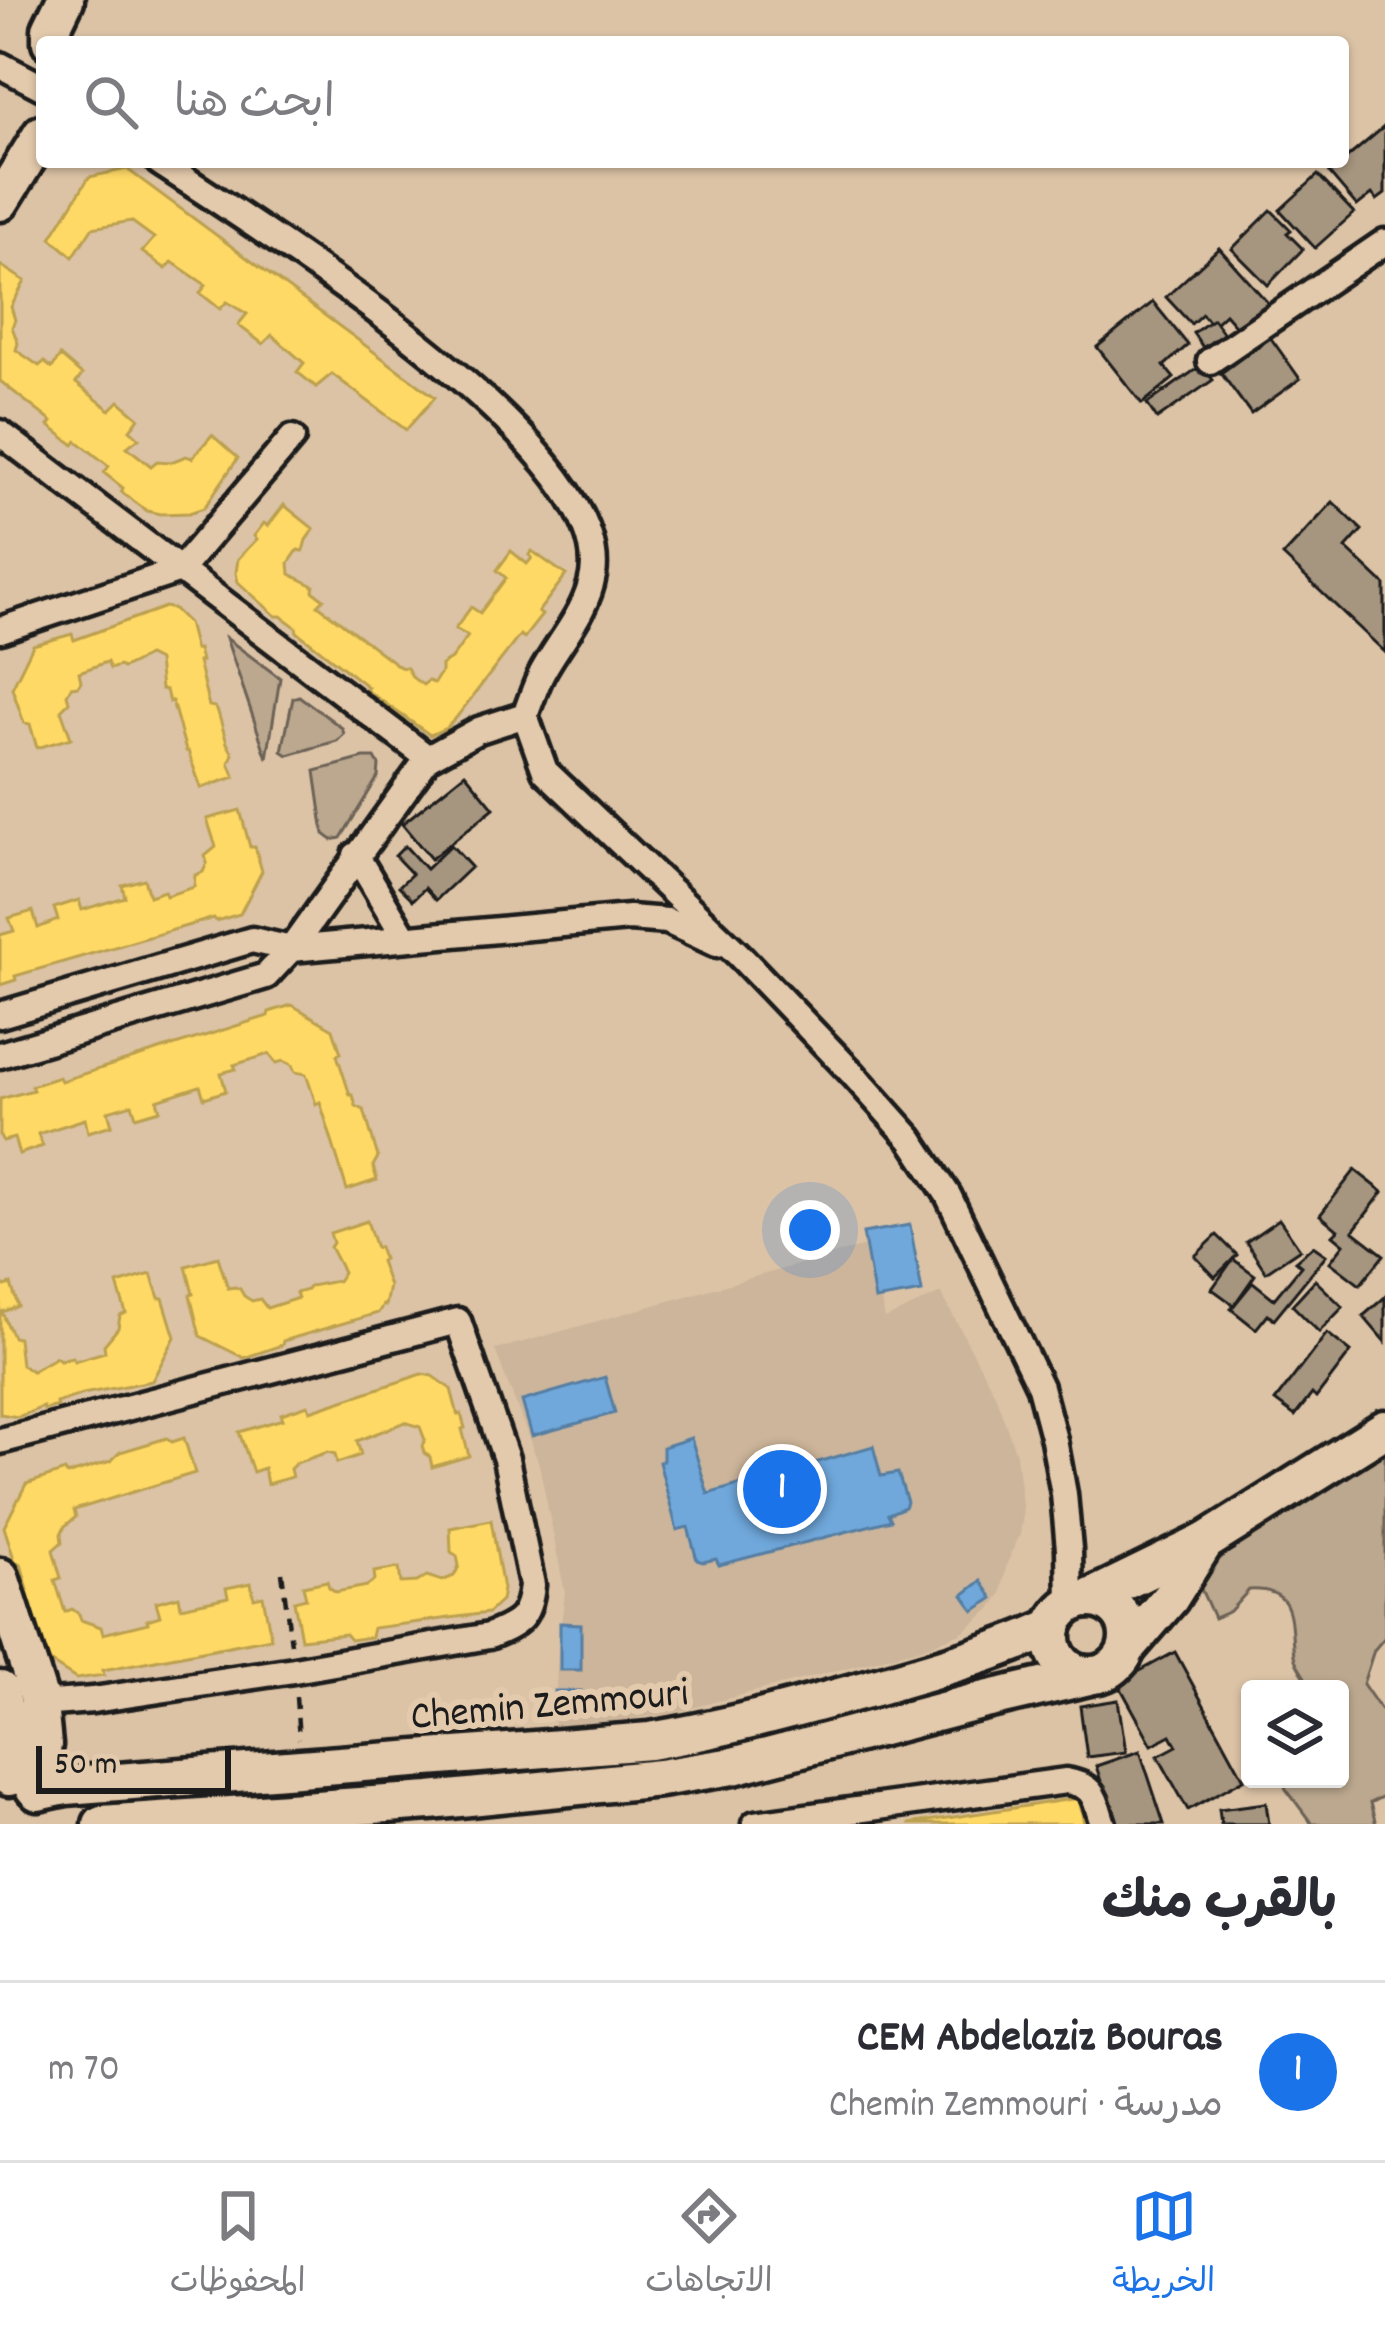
<!DOCTYPE html>
<html lang="ar">
<head>
<meta charset="utf-8">
<style>
	:root { --surface:#fff; --page:#f2f2f3; --text:#2b2b33; --muted:#7c7c81; --line:#e1e1e2; --accent:#1a73e8 }
	body { margin:0; font-family:Dekko,"Playpen Sans Arabic",sans-serif; background:var(--page); color:var(--text); direction:rtl }
	.controls { position:absolute; right:36px; bottom:36px; display:grid; overflow:hidden; border-radius:12px; box-shadow:0 3px 9px #0004 }
	.controls button { width:108px; height:108px; display:grid; place-items:center; padding:0; border:0; border-bottom:3px solid var(--line); background:var(--surface); color:var(--text); font:60px sans-serif }
	.scale { position:absolute; left:36px; bottom:30px; width:195px; box-sizing:border-box; padding-left:12px; border:6px solid #1c1c1c; border-top:0; font-size:33px; line-height:42px; white-space:nowrap; color:#1c1c1c; -webkit-text-stroke:9px #e4caac; paint-order:stroke }
	.you { position:absolute; left:810px; top:1230px; width:42px; height:42px; margin:-30px; border:9px solid #fff; border-radius:50%; background:#1a73e8; box-shadow:0 0 0 18px #1a73e833 }
	.badge { display:grid; place-items:center; width:78px; height:78px; border-radius:50%; background:var(--accent); color:#fff; font-size:39px; font-weight:700 }
	.pin { position:absolute; translate:-50% -50%; border:6px solid #fff; box-shadow:0 3px 12px #0006 }
	.list { margin:0; padding:0; list-style:none }
	h2 { display:flex; justify-content:space-between; align-items:center; height:156px; margin:0; padding:0 48px; font-size:51px }
	h2 small { font-size:39px; font-weight:400; color:var(--muted) }
	.list li { display:grid; grid-template-columns:78px 1fr auto; gap:36px; align-items:center; box-sizing:border-box; height:180px; padding:0 48px; border-top:3px solid var(--line) }
	.list b { display:block; font-size:45px; white-space:nowrap }
	.list p { margin:0; font-size:39px; white-space:nowrap; color:var(--muted) }
	.list em { font-size:39px; font-style:normal; color:var(--muted) }
	.icon { flex:none; width:66px; height:66px; fill:none; stroke:currentColor; stroke-width:2; stroke-linecap:round; stroke-linejoin:round }
	.map { position:relative; flex:none; width:1385px; height:1824px; overflow:hidden; direction:ltr }
	.search { position:absolute; background:var(--surface); box-shadow:0 3px 9px #0004; left:36px; right:36px; top:36px; height:132px; display:flex; align-items:center; gap:30px; box-sizing:border-box; padding:0 42px; border-radius:12px; color:var(--muted); font-size:45px }
	.sheet { height:336px; background:var(--surface) }
	nav { display:flex; justify-content:space-around; align-items:center; box-sizing:border-box; height:168px; border-top:3px solid var(--line); background:var(--surface); font-size:33px; color:var(--muted) }
	nav a { display:grid; justify-items:center; gap:6px }
	nav .on { color:var(--accent) }
	.map>svg:first-child { display:block }
	.built { fill:#ccb59a }
	.green { fill:#bca88f; stroke:#6c6256; stroke-width:3 }
	.homes { fill:#ffd966; stroke:#bba050; stroke-width:3 }
	.schools { fill:#6fa8dc; stroke:#567ea2; stroke-width:3 }
	.building { fill:#a6957f; stroke:#1c1c1c; stroke-width:3 }
	.lines { fill:none; stroke-linecap:round; stroke-linejoin:round }
	.street-casing { stroke:#1c1c1c; stroke-width:33 }
	.secondary-casing { stroke:#1c1c1c; stroke-width:45 }
	.path { stroke:#1c1c1c; stroke-width:4.5; stroke-dasharray:12 9; stroke-linecap:butt }
	.street { stroke:#e4caac; stroke-width:24 }
	.secondary { stroke:#e4caac; stroke-width:36 }
	.labels { text-anchor:middle; stroke-width:12; stroke-linejoin:round; paint-order:stroke }
	.street-label { font-size:42px; fill:#1c1c1c; stroke:#e4caac }
</style>
</head>
<body>
<div class="map">
<svg width="1385" height="1824" viewBox="0 0 1385 1824">
	<rect width="100%" height="100%" fill="#dcc3a6"/>
	<filter id="ink" filterUnits="userSpaceOnUse"><feTurbulence type="fractalNoise" baseFrequency=".00833" numOctaves="2"/><feDisplacementMap in="SourceGraphic" scale="24" xChannelSelector="R" yChannelSelector="G"/><feConvolveMatrix kernelMatrix="1 2 1 2 8 2 1 2 1" color-interpolation-filters="sRGB"/></filter>
	<g filter="url(#ink)">
		<!-- built -->
		<path class="built" d="M868 1245 885 1319 941 1293 995 1394 1016 1454 1023 1515 1020 1534 1006 1567 1001 1594 990 1610 961 1633 922 1648 669 1714 554 1729 558 1648 565 1593 539 1464 495 1350Z"/>
		<!-- green -->
		<g class="green">
			<path d="M226 638 280 678 267 758Z"/>
			<path d="M299 696 342 728 344 734 337 741 288 755 282 751 293 698Z"/>
			<path d="M364 758H375L379 765 378 777 341 838 332 840 324 834 315 771Z"/>
			<path d="M1385 1451V1637L1374 1650 1363 1684 1385 1716V1795L1370 1803 1376 1824H1312L1286 1789 1282 1779H1340V1689H1306L1308 1682C1303 1674 1295 1664 1294 1655 1289 1622 1298 1587 1249 1590L1230 1611 1214 1618 1197 1580C1250 1524 1318 1488 1385 1451Z"/>
		</g>
		<!-- homes -->
		<g class="homes">
			<path d="M127 169 435 397 406 430 332 374 316 387 297 372 304 363 272 335 263 344 238 325 247 314 227 302 220 309 200 293 206 285 172 262 166 269 142 252 154 238 131 221 92 228 73 257 51 238 89 177Z"/>
			<path d="M0 265 25 281 11 307 15 320 12 327 18 343 16 350 39 366 44 362 52 368 60 356 82 375 76 383 110 410 119 401 139 418 130 430 139 438 127 447 151 466 157 461 171 462 186 456 192 458 212 435 238 458 204 508 189 513 160 514 147 511 121 492 123 488 104 473 109 466 77 441 74 445 49 426 52 422 0 381Z"/>
			<path d="M284 505 314 529 306 540 303 551 298 550 289 563 290 574 314 586 313 591 324 599 318 605 400 667 407 668 413 678 423 685 428 681 434 683 441 672V665L451 659 468 636 455 629 471 607 480 613 506 578 497 570 511 551 527 564 532 558 529 555 532 551 566 575 538 612 542 615 524 638 520 635 456 718 446 728 430 735 366 690 368 687 297 632 296 627 281 616H276L238 582 236 573 238 559 257 539 254 536 264 523 268 526Z"/>
			<path d="M165 607 174 609 188 623 195 650 198 649 201 661 198 662 209 706 215 707 218 712 227 743 233 754 229 763 235 777 201 788 188 751H186L172 701 169 702 166 690 161 689 158 661 148 656 123 668 119 666 110 669 107 662 79 672 81 681 78 686 71 687 67 694 69 702 61 710 71 738 37 748 30 724 24 723 12 688 33 645 72 634 74 640Z"/>
			<path d="M240 810 250 847H255L262 871 240 914 216 921 214 918 15 976 16 980 0 985V935L14 931 9 918 33 911 38 928 58 920 54 908 79 900 82 910 125 897 122 885 144 879 149 896 164 891 166 896 194 887 195 875 203 872 207 863 205 856 216 847 207 819Z"/>
			<path d="M292 1005 333 1029 341 1053 337 1055 350 1095H353L356 1106 364 1110 378 1157 373 1166 377 1180 347 1190 320 1102 316 1104 306 1074 295 1072 292 1065 284 1061 276 1063 269 1054 234 1065 236 1069 221 1073 226 1091 204 1098 200 1086 157 1100 160 1110 136 1117 132 1104 108 1111 112 1125 88 1132 85 1119 38 1134 43 1146 19 1154 14 1138 3 1141 0 1136V1099L33 1090 31 1086 59 1077 61 1081 268 1016 269 1012Z"/>
			<path d="M367 1221 376 1248 379 1247 383 1259 380 1261 389 1286 385 1306 383 1305 378 1313 283 1341 282 1345 244 1358 200 1336 190 1295 193 1294 186 1266 218 1257 228 1288 235 1287 240 1289 244 1296 252 1301 260 1299 267 1308 298 1298 296 1293 307 1290 310 1286 337 1281 343 1272 330 1247 333 1243 330 1233Z"/>
			<path d="M151 1274 159 1298H163L175 1337 152 1381 83 1394 56 1403 57 1406 44 1410 43 1407 18 1417 0 1414V1281L5 1286 11 1284 18 1306 2 1312 13 1337 18 1338 21 1365 32 1371 56 1357 60 1360 72 1357 74 1361 105 1352 104 1345 118 1328 120 1316 126 1313 117 1284Z"/>
			<path d="M422 1374 433 1376 451 1389 458 1415 461 1414 465 1428 462 1429 469 1456 432 1467 430 1457 424 1453 422 1446 425 1440 420 1427 405 1422 357 1441 361 1455 337 1463 335 1454 328 1452 296 1463 290 1469 292 1477 267 1484 264 1468 253 1472 239 1432 283 1419 281 1414 308 1405 310 1411Z"/>
			<path d="M167 1438 172 1442 184 1438 195 1473 74 1510 76 1517 65 1526 61 1534 62 1542 53 1550 61 1578 55 1580 65 1612 72 1609 79 1614 81 1620 101 1627 103 1634 148 1623 147 1620 160 1616 156 1602 179 1596 181 1607 228 1597 226 1588 251 1583 254 1598 263 1596 271 1638 103 1670 104 1675 76 1679 36 1653 22 1592 28 1590 21 1564 15 1562 4 1527 26 1484 65 1471 67 1475 111 1461 120 1452Z"/>
			<path d="M491 1520 503 1589 501 1601 488 1613 373 1628 371 1637 350 1640 345 1634 301 1639 294 1601 306 1598 303 1586 327 1581 329 1587 336 1592 367 1586 375 1580 374 1572 399 1568 401 1583 417 1582 427 1576 442 1581 454 1576 459 1566 457 1556 451 1552 450 1528Z"/>
			<path d="M1079 1798 1084 1824H908Z"/>
		</g>
		<!-- schools -->
		<g class="schools">
			<path d="M910 1225 922 1292 875 1300 863 1233Z"/>
			<path d="M605 1377 615 1413 532 1436 522 1401Z"/>
			<path d="M691 1438 708 1494 873 1446 881 1476 898 1473 907 1502 905 1507 888 1514 891 1520 719 1565 716 1559 703 1562 697 1560 688 1527 677 1530 659 1462 663 1460V1447Z"/>
			<path d="M981 1581 993 1598 974 1611 963 1595Z"/>
			<path d="M560 1623 581 1624V1670H560Z"/>
			<path d="M555 1691H581V1711L556 1712Z"/>
		</g>
		<!-- building -->
		<g class="building">
			<path d="M1385 126V194L1377 200 1372 194 1357 206 1329 173Z"/>
			<path d="M1318 175 1354 213 1315 248 1280 210Z"/>
			<path d="M1271 210 1291 230 1287 233 1303 249 1268 285 1232 249Z"/>
			<path d="M1219 248 1269 304 1239 330 1225 314 1212 326 1202 314 1191 324 1166 297Z"/>
			<path d="M1153 302 1188 345 1164 366 1174 378 1142 404 1097 347Z"/>
			<path d="M1213 319 1227 338 1207 353 1193 333Z"/>
			<path d="M1270 337 1300 379 1251 414 1221 373Z"/>
			<path d="M1202 365 1213 380 1157 419 1147 404Z"/>
			<path d="M1333 502 1362 530 1346 548 1385 585V652L1283 556Z"/>
			<path d="M465 773 494 808 431 859 402 824Z"/>
			<path d="M451 845 471 867 436 900 425 888 413 900 399 886 412 874 395 856 405 846 426 869Z"/>
			<path d="M1355 1170 1383 1192 1353 1231 1384 1255 1360 1285 1330 1262 1344 1244 1333 1235 1338 1230 1320 1215Z"/>
			<path d="M1279 1219 1300 1249 1266 1272 1246 1242Z"/>
			<path d="M1217 1235 1237 1255 1215 1277 1195 1256Z"/>
			<path d="M1313 1246 1326 1255 1274 1319 1268 1314 1256 1329 1231 1309 1253 1282 1274 1299 1301 1266 1295 1261Z"/>
			<path d="M1233 1259 1255 1275 1234 1305 1212 1289Z"/>
			<path d="M1315 1280 1343 1307 1319 1332 1292 1305Z"/>
			<path d="M1385 1297V1342L1363 1316Z"/>
			<path d="M1327 1333 1351 1352 1316 1398 1312 1394 1295 1416 1275 1401Z"/>
			<path d="M1175 1652 1244 1779 1188 1810 1158 1756 1177 1746 1171 1735 1152 1745 1118 1683Z"/>
			<path d="M1118 1700 1126 1752 1087 1757 1080 1706Z"/>
			<path d="M1140 1751 1164 1824H1115L1096 1766Z"/>
			<path d="M1266 1803 1269 1824H1221L1219 1809Z"/>
		</g>
		<g class="lines">
			<defs>
				<g id="street">
					<path d="M0 65 42 87"/>
					<path d="M159 162C256 227 614 447 593 575 587 612 559 641 542 673 535 686 531 701 525 715L545 771 738 954 853 1074 911 1139 948 1195 1040 1387 1054 1440 1064 1494 1069 1549 1070 1604"/>
					<path d="M1210 361 1385 242"/>
					<path d="M0 433 428 758"/>
					<path d="M0 630 180 570 292 438"/>
					<path d="M356 855 405 938"/>
					<path d="M0 1015 252 940 291 949 629 918 667 921 717 944"/>
					<path d="M0 1055 266 976 291 949 428 758 479 730 525 715"/>
					<path d="M0 1441 458 1321 506 1459 532 1585C529 1618 519 1624 489 1636L294 1670 93 1700 52 1703 38 1695"/>
					<path d="M755 1824 1066 1781C1096 1786 1094 1798 1103 1824"/>
				</g>
				<g id="secondary">
					<path d="M51 42V29L65 0"/>
					<path d="M0 202 42 134"/>
					<path d="M0 1577 38 1695 43 1745 34 1788"/>
					<circle cx="1090" cy="1637" r="38"/>
					<path d="M1088 1599 1205 1542 1385 1429"/>
					<path d="M1127 1648 1170 1598 1205 1542"/>
					<path d="M0 1690 11 1745 9 1777"/>
					<path d="M38 1792 66 1786 650 1741C724 1729 795 1709 868 1689 931 1671 993 1654 1053 1627"/>
					<path d="M102 1824 430 1801 660 1778 733 1766 977 1702 1089 1676"/>
				</g>
			</defs>
			<!-- street casing -->
			<use href="#street" class="street-casing"/>
			<!-- secondary casing -->
			<use href="#secondary" class="secondary-casing"/>
			<!-- path -->
			<g class="path">
				<path d="M282 1572 291 1644"/>
				<path d="M296 1697 299 1739"/>
			</g>
			<!-- street -->
			<use href="#street" class="street"/>
			<!-- secondary -->
			<use href="#secondary" class="secondary"/>
		</g>
	</g>
	<g class="labels">
		<!-- street labels -->
		<g class="street-label">
			<text transform="translate(549 1701) rotate(-5)" y="15">Chemin Zemmouri</text>
		</g>
	</g>
</svg>
<div class="controls">
<button><svg class="icon" aria-label="layers" viewBox="0 0 24 24"><path d="M12 4l9 5-9 5-9-5zM3 14l9 5 9-5"/></svg></button>
</div>
<div class="scale">50 m</div>
<div class="you"></div>
<div class="pin badge" style="left:782px;top:1489px">1</div>
<div class="search"><svg class="icon" aria-label="search" viewBox="0 0 24 24"><circle cx="10" cy="10" r="6"/><path d="M15 15l6 6"/></svg>ابحث هنا</div>
</div>
<section class="sheet">
<h2>بالقرب منك<small></small></h2>
<ul class="list">
<li><span class="badge">1</span><div><b>CEM Abdelaziz Bouras</b><p>مدرسة · Chemin Zemmouri</p></div><em>70 m</em></li>
</ul>
</section>
<nav>
<a class="on"><svg class="icon" aria-label="map" viewBox="0 0 24 24"><path d="M3 6l6-2 6 2 6-2v14l-6 2-6-2-6 2zM9 4v14M15 6v14"/></svg>الخريطة</a>
<a><svg class="icon" aria-label="directions" viewBox="0 0 24 24"><path d="M12 3l9 9-9 9-9-9zM9 14v-3h6M13 9l2 2-2 2"/></svg>الاتجاهات</a>
<a><svg class="icon" aria-label="saved" viewBox="0 0 24 24"><path d="M7 4h10v16l-5-4-5 4z"/></svg>المحفوظات</a>
</nav>
</body>
</html>
